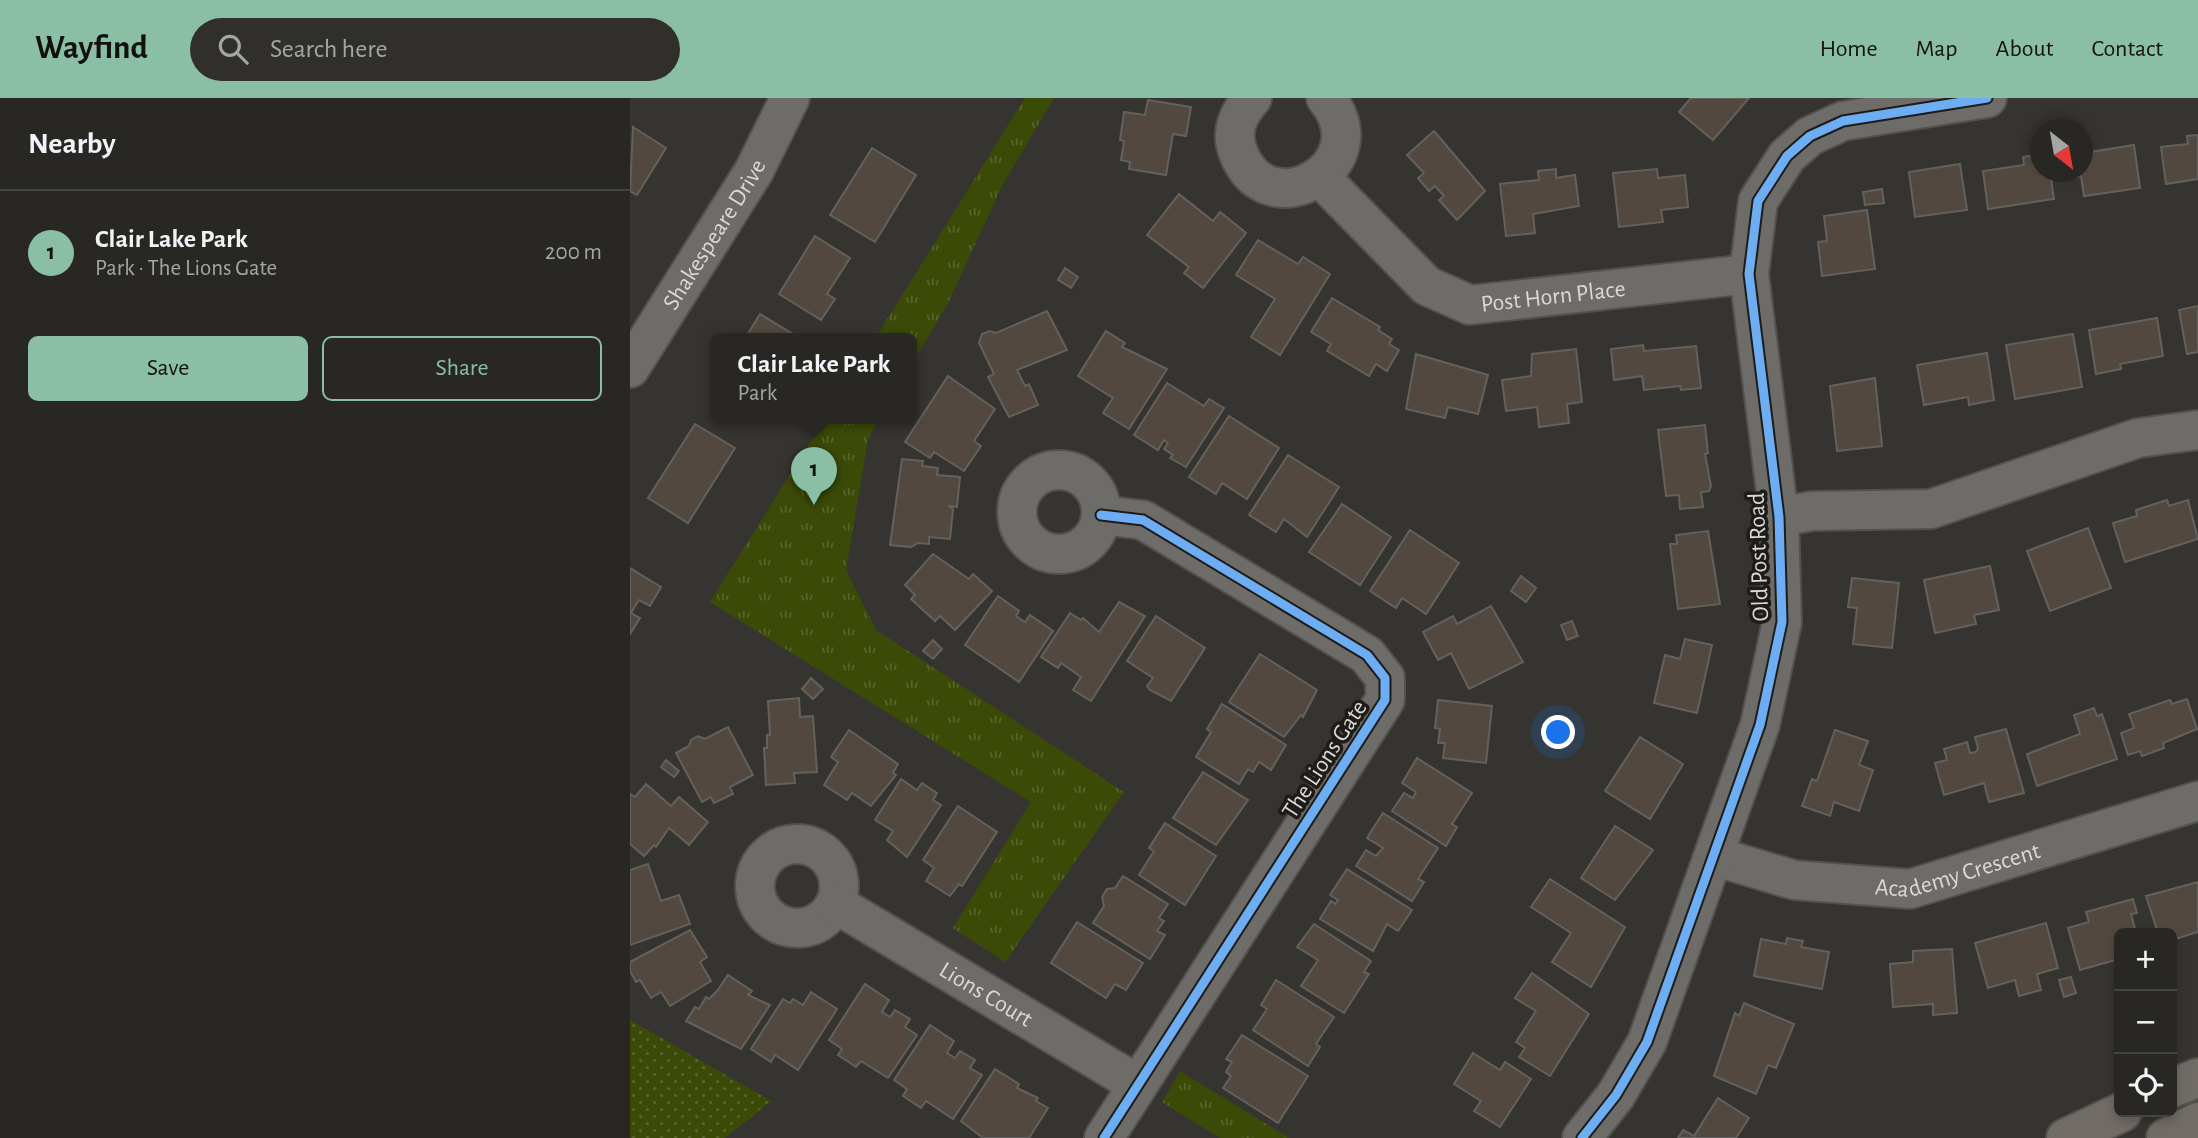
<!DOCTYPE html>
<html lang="en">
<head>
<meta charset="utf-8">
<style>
	:root { --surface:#282724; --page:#302f2c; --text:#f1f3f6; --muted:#a5a5a6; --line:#444441; --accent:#8abfa5 }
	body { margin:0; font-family:"Alegreya Sans",sans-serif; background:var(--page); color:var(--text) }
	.controls { position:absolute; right:21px; bottom:21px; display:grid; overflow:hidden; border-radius:10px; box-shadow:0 4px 10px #0003 }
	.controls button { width:63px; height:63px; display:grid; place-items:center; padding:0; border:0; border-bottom:2px solid var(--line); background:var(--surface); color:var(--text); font:35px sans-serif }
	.compass { position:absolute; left:1400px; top:21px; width:63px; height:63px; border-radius:50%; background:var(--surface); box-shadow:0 4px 10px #0003; rotate:149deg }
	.you { position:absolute; left:929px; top:635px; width:24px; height:24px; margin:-18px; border:5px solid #fff; border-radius:50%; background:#1a73e8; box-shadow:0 0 0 10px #1a73e833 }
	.badge { display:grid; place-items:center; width:46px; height:46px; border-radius:50%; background:var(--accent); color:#111; font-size:23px; font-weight:700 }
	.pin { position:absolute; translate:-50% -58px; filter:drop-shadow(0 2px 4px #0008) }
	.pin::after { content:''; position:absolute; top:37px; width:24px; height:21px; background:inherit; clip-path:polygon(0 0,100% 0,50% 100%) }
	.popup { position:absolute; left:81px; top:235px; width:206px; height:91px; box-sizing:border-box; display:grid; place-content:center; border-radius:10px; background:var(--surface); filter:drop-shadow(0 2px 5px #0005); font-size:23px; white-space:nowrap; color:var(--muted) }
	.popup b { font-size:26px; color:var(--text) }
	.popup::after { content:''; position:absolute; left:50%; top:100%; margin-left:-14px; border:14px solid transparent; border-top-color:var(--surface) }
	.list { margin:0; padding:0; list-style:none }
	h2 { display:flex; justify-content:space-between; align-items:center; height:91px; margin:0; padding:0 28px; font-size:30px }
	h2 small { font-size:23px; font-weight:400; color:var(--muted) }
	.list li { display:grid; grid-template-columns:46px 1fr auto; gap:21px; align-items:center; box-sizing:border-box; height:126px; padding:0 28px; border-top:2px solid var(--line) }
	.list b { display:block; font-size:26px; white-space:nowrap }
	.list p { margin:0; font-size:23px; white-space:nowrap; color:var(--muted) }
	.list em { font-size:23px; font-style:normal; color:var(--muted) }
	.actions { display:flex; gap:14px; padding:21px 28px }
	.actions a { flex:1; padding:16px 0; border:2px solid var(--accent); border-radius:10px; text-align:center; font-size:24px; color:var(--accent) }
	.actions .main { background:var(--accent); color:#111 }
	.icon { flex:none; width:38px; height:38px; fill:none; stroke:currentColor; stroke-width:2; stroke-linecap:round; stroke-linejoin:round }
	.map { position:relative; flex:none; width:1568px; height:1040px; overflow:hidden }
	header { display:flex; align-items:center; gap:42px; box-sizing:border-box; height:98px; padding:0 35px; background:var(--accent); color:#111 }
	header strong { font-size:33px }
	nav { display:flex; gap:38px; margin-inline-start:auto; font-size:24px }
	.search { width:490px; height:63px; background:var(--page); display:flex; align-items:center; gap:18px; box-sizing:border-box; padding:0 24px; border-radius:38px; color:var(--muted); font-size:26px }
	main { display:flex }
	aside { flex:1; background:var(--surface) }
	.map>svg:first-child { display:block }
	.grass { fill:url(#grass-dots) }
	.park { fill:url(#park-tufts) }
	.building { fill:#52483f; stroke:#63615e; stroke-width:2 }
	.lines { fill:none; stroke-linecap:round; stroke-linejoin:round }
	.minor-casing { stroke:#53514e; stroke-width:42 }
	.major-casing { stroke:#53514e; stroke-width:42 }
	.minor { stroke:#6d6c69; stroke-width:38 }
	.major { stroke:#716b66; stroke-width:38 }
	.cycleway-casing { stroke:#1e1c19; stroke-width:13 }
	.cycleway { stroke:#6dadf4; stroke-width:9 }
	.labels { text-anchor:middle; stroke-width:7; stroke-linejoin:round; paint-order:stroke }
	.street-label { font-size:24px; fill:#dcd9d5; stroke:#1e1c19 }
</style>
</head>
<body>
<header>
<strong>Wayfind</strong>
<div class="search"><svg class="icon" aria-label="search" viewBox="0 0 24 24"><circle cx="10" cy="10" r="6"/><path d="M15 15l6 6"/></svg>Search here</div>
<nav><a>Home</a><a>Map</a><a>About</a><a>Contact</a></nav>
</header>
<main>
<aside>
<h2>Nearby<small></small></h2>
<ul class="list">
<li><span class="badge">1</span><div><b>Clair Lake Park</b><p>Park · The Lions Gate</p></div><em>200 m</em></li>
</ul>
<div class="actions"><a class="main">Save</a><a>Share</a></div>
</aside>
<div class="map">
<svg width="1568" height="1040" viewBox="0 0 1568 1040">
	<defs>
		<pattern id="grass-dots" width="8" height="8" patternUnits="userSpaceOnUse" patternTransform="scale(1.75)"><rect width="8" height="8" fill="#3b4b07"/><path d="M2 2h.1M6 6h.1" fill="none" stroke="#57642a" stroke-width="1.8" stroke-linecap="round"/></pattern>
		<pattern id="park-tufts" width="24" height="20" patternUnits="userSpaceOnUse" patternTransform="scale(1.75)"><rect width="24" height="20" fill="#3b4b07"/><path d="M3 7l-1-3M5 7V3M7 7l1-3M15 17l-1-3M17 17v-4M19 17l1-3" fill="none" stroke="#57642a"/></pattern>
	</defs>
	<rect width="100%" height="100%" fill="#363430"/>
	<!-- grass -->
	<path class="grass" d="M0 922 141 1003 95 1040H0Z"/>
	<!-- park -->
	<g class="park">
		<path d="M395 0H424L373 86 318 205 282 266V241H245Z"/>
		<path d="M195 321H249L238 341 216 472 246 532 494 694 375 864 323 830 401 704 80 504Z"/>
		<path d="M550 973 659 1040H590L532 1004Z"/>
	</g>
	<!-- building -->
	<g class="building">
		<path d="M1061 0H1119L1083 42 1049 14Z"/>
		<path d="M518 2 561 9 556 38 543 36 536 77 499 71 500 64 491 62 494 43 490 42 494 14 515 17Z"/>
		<path d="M3 29 36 50 7 97 0 93Z"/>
		<path d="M804 33 855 93 827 122 809 102 814 98 805 88 799 93 788 80 794 75 777 57Z"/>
		<path d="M1568 37V81L1536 86 1531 49 1558 46 1557 38Z"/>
		<path d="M1504 47 1510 90 1454 98 1451 78 1447 79 1446 74H1452V50L1460 49V54Z"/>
		<path d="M242 50 286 77 245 144 200 117Z"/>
		<path d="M1410 56V74H1420L1424 101 1358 111 1353 73 1394 67 1393 59Z"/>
		<path d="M1330 66 1337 112 1285 119 1279 74Z"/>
		<path d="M926 71V80L945 77 949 108 903 116 905 135 876 138 870 86 909 82 908 73Z"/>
		<path d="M1027 71 1028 80 1055 77 1058 109 1031 112 1033 124 989 129 983 75Z"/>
		<path d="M1252 91 1254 105 1235 107 1233 94Z"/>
		<path d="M549 96 583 123 590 114 616 135 573 190 554 175 559 169 517 137Z"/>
		<path d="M1237 112 1245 171 1192 178 1188 144 1197 143 1194 118Z"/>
		<path d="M185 138 220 160 197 196 205 201 191 222 149 196Z"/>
		<path d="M628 142 668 166 673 159 700 176 650 257 621 239 645 201 606 177Z"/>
		<path d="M435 170 448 179 441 190 428 182Z"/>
		<path d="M702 200 750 229 748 232 762 241 759 246 769 252 757 273 746 266 739 278 697 253 701 246 681 234Z"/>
		<path d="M1568 208V254L1557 256 1549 212Z"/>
		<path d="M417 213 437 252 387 272 395 288 399 286 408 307 379 319 358 279 364 276 349 245 352 236 360 233 366 235Z"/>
		<path d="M130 216 171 241H115Z"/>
		<path d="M1527 220 1533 258 1490 266 1491 271 1466 276 1459 232Z"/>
		<path d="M476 233 495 245 492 249 537 271 499 331 473 315 483 300 448 278Z"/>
		<path d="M1443 236 1452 289 1385 301 1376 247Z"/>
		<path d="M1013 247 1014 253 1066 248 1071 290 1051 292 1050 288 1014 292 1012 278 984 282 981 251Z"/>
		<path d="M946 251 952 304 937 306 939 325 909 329 907 309 876 313 872 282 901 278 902 256Z"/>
		<path d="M1357 255 1364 302 1339 307 1338 299 1294 307 1287 267Z"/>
		<path d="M786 256 858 277 848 316 818 309 815 320 776 311Z"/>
		<path d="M318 278 365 311 344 343 351 348 334 373 304 354 300 360 275 344Z"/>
		<path d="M1245 280 1252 348 1207 353 1200 288Z"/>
		<path d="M537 285 574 308 579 301 594 310 556 369 540 360 543 357 534 351 538 345 534 342 528 352 504 337Z"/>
		<path d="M599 318 649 350 617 401 592 385 586 396 559 379Z"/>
		<path d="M65 326 105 350 58 425 18 400Z"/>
		<path d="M1075 327 1078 355 1075 356 1081 388 1079 393 1071 394 1073 409 1050 411 1049 397 1036 398 1028 332Z"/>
		<path d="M658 357 709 389 677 439 654 421 646 434 619 417Z"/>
		<path d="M272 361 293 363 292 368 308 370 307 377 330 379 327 409 318 408 323 411 320 441 299 439V446L288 445 281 449 260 447Z"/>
		<path d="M1537 402 1539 408 1558 402 1568 441 1495 464 1483 425 1507 418 1506 412Z"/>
		<path d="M712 406 761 439 730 487 679 454Z"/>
		<path d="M1458 430 1481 490 1420 513 1397 453Z"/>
		<path d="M780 432 829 465 796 516 772 500 766 510 740 493Z"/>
		<path d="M1078 433 1090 506 1048 511 1040 446H1047L1046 437Z"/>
		<path d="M303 456 339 481 343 476 362 493 325 532 310 518 305 523 281 501 285 497 275 487Z"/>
		<path d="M1360 468 1369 512 1344 517 1346 526 1305 535 1294 482Z"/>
		<path d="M0 470 31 489 20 508 9 502 1 515 10 520 0 536Z"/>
		<path d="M891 478 906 490 896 504 881 493Z"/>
		<path d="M1222 480 1269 485 1262 550 1223 546 1227 510 1218 509Z"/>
		<path d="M368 498 389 513 386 518 395 524 400 517 423 533 389 584 335 547Z"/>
		<path d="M489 504 515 518 461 603 443 592 451 579 431 565 428 570 411 559 440 515 451 522 453 520 469 534Z"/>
		<path d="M861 508 893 564 839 591 821 555 808 562 793 534 823 518 827 526Z"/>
		<path d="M526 518 575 550 541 603 520 592 517 588 523 580 497 563Z"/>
		<path d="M942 523 948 538 937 542 931 527Z"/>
		<path d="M1055 541 1082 547 1067 615 1024 605 1035 557 1050 561Z"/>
		<path d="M303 542 312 551 303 561 293 553Z"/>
		<path d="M630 556 687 592 673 619 671 617 654 639 599 604Z"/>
		<path d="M181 580 193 591 183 601 172 591Z"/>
		<path d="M169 600 170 619 183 618 187 674 164 675 165 685 136 687 134 650H137V637H140L138 603Z"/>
		<path d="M1557 601 1567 631 1533 645 1534 650 1512 658 1510 653 1498 657 1491 635 1504 630 1499 616 1540 602 1542 606Z"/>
		<path d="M808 602 862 608 856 665 813 660 815 645H808L810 631 805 630Z"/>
		<path d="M592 606 656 647 641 672 629 664 623 674 618 671 609 686 566 659 581 634 577 631Z"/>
		<path d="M1464 610 1467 618 1472 616 1487 661 1407 688 1397 656 1450 636 1444 617Z"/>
		<path d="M98 629 123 677 100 689 103 696 84 705 81 699 72 704 46 655 59 648 61 642 68 638 75 641Z"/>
		<path d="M1376 631 1394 695 1359 704 1354 685 1314 697 1305 665 1317 662 1314 651 1337 644 1340 655 1346 654 1348 650 1345 639Z"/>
		<path d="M219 632 268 666 263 675 266 677 241 708 222 695 217 702 194 687 208 664 201 659Z"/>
		<path d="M1205 632 1238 643 1229 667 1243 672 1229 713 1204 704 1200 718 1172 708 1182 681 1187 683Z"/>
		<path d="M1010 639 1053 666 1020 721 975 693Z"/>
		<path d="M787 660 842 695 822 726 827 729 816 748 762 713 774 695 783 700 786 694 772 685Z"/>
		<path d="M36 662 49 673 44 679 31 669Z"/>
		<path d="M573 674 618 702 586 747 543 720Z"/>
		<path d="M271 681 287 692 292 685 307 695 303 702 311 707 277 759 257 742 263 733 245 722Z"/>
		<path d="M16 686 41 708 49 699 78 724 59 747 39 730 26 749 24 747 14 758 0 746V696L5 699Z"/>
		<path d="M328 708 367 734 332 788 329 786 320 798 296 783 304 770 293 762Z"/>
		<path d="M753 715 808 750 788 781 794 784 782 803 726 768 736 752 746 758 753 750 737 740Z"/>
		<path d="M535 725 586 758 555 807 509 777 524 753 519 750Z"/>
		<path d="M985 728 1023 752 985 802 951 780Z"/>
		<path d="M18 766 31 803 49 797 60 826 0 847V772Z"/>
		<path d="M717 771 782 812 768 833 757 826 743 853 690 821 701 803 705 806 708 802 700 797Z"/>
		<path d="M493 778 538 806 529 820 534 823 527 833 535 837 520 861 463 825 474 808 472 799 477 791 485 790Z"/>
		<path d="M920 781 995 829 961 889 922 864 941 835 901 809Z"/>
		<path d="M1568 784V834L1542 842V835H1528L1516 798Z"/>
		<path d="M1503 801 1507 815 1501 816 1506 835H1489V861L1450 872 1438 830 1459 824 1456 814Z"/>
		<path d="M447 824 513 865 496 892 485 886 476 900 421 865Z"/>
		<path d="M1416 825 1428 870 1407 876 1411 892 1389 898 1385 882 1358 890 1345 845Z"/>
		<path d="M684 826 741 863 734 874 739 876 714 915 671 888 688 862 667 849Z"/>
		<path d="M60 832 77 859 70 864 81 883 40 908 31 894 21 900 10 882 6 884 0 873V864Z"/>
		<path d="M1157 840 1173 843 1171 849 1199 854 1192 891 1124 878 1131 841 1156 846Z"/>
		<path d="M1322 851 1327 915 1303 917V906L1263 909 1260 866 1283 864V853Z"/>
		<path d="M902 875 959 916 920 978 889 959 895 950 886 944 906 913 885 900Z"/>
		<path d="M98 877 122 893 118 897 140 907 111 951 56 923 65 909 69 911 76 899 79 901 87 893Z"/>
		<path d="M1441 879 1446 895 1434 899 1429 882Z"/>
		<path d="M646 882 704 919 686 946 690 949 678 968 623 932 637 911 631 907Z"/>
		<path d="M235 886 259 902 252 914 260 919 265 912 280 921 275 929 287 937 258 980 231 963 226 969 208 957 212 951 199 942Z"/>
		<path d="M181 894 207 911 168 972 145 957 141 964 121 951 153 901 160 905 163 901 173 907Z"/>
		<path d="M1114 905 1164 926 1146 970 1138 967 1126 996 1084 978 1105 915 1109 918Z"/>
		<path d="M300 927 324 943 317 955 325 960 330 953 345 962 340 970 352 977 323 1021 296 1003 291 1010 273 998 277 991 264 982Z"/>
		<path d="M612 937 678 978 648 1025 593 990 601 978 596 974 602 964 596 961Z"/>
		<path d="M843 955 870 972 875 964 901 981 870 1029 844 1013 851 1003 824 986Z"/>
		<path d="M365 971 389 986 387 990 408 1000 406 1003 418 1010 399 1040H353L331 1023Z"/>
		<path d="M1088 1000 1119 1020 1106 1040H1048L1053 1032 1064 1038Z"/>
	</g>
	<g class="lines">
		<defs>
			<g id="minor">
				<path d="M622 0C608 16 600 33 608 54 637 133 752 67 696 0"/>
				<path id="s1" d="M691 80 797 188 840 207 1119 176"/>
				<path id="s2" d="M0 270 124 73 160 0"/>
				<circle cx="429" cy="414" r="42"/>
				<path d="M471 417 513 422 737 557 755 580V602L474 1040"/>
				<path d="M1149 419 1182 413 1301 411 1508 340 1568 332"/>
				<circle cx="167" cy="788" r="42"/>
				<path id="s3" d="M1084 758 1164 782 1280 791 1568 703"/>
				<path id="s4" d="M206 806 507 986"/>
				<path d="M952 1040 986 997 1017 944 1130 627 1152 524 1149 419 1119 176 1128 103 1157 58 1180 38 1213 23 1357 0"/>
			</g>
			<g id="major">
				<path d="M1542 990 1568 980"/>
				<path d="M1436 1040 1492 1014"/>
				<path d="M1536 1040 1568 1024"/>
			</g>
		</defs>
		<!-- minor casing -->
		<use href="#minor" class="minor-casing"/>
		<!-- major casing -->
		<use href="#major" class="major-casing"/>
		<!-- minor -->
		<use href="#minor" class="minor"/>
		<!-- major -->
		<use href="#major" class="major"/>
		<defs>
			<g id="cycleway">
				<path d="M471 417 513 422 737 557 755 580V602L474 1040"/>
				<path d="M952 1040 986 997 1017 944 1130 627 1152 524 1149 419 1119 176 1128 103 1157 58 1180 38 1213 23 1357 0"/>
			</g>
		</defs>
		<!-- cycleway casing -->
		<use href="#cycleway" class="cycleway-casing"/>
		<!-- cycleway -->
		<use href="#cycleway" class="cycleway"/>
	</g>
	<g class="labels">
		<!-- street labels -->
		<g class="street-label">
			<text dy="8" stroke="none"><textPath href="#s2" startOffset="158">Shakespeare Drive</textPath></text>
			<text dy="8" stroke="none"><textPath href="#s1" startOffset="282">Post Horn Place</textPath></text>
			<text transform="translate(1128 459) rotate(-92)" y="8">Old Post Road</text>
			<text transform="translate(694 661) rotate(-57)" y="8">The Lions Gate</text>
			<text dy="8" stroke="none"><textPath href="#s3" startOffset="250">Academy Crescent</textPath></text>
			<text dy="8" stroke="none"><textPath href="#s4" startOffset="175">Lions Court</textPath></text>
		</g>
	</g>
</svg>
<div class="controls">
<button>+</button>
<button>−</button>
<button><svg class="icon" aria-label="locate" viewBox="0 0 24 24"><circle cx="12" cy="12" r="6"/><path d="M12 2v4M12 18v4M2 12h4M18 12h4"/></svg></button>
</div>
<svg class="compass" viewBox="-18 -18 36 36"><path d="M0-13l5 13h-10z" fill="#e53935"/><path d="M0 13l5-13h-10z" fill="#a5a5a6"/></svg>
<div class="you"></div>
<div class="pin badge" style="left:184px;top:407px">1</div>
<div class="popup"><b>Clair Lake Park</b>Park</div>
</div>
</main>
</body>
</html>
